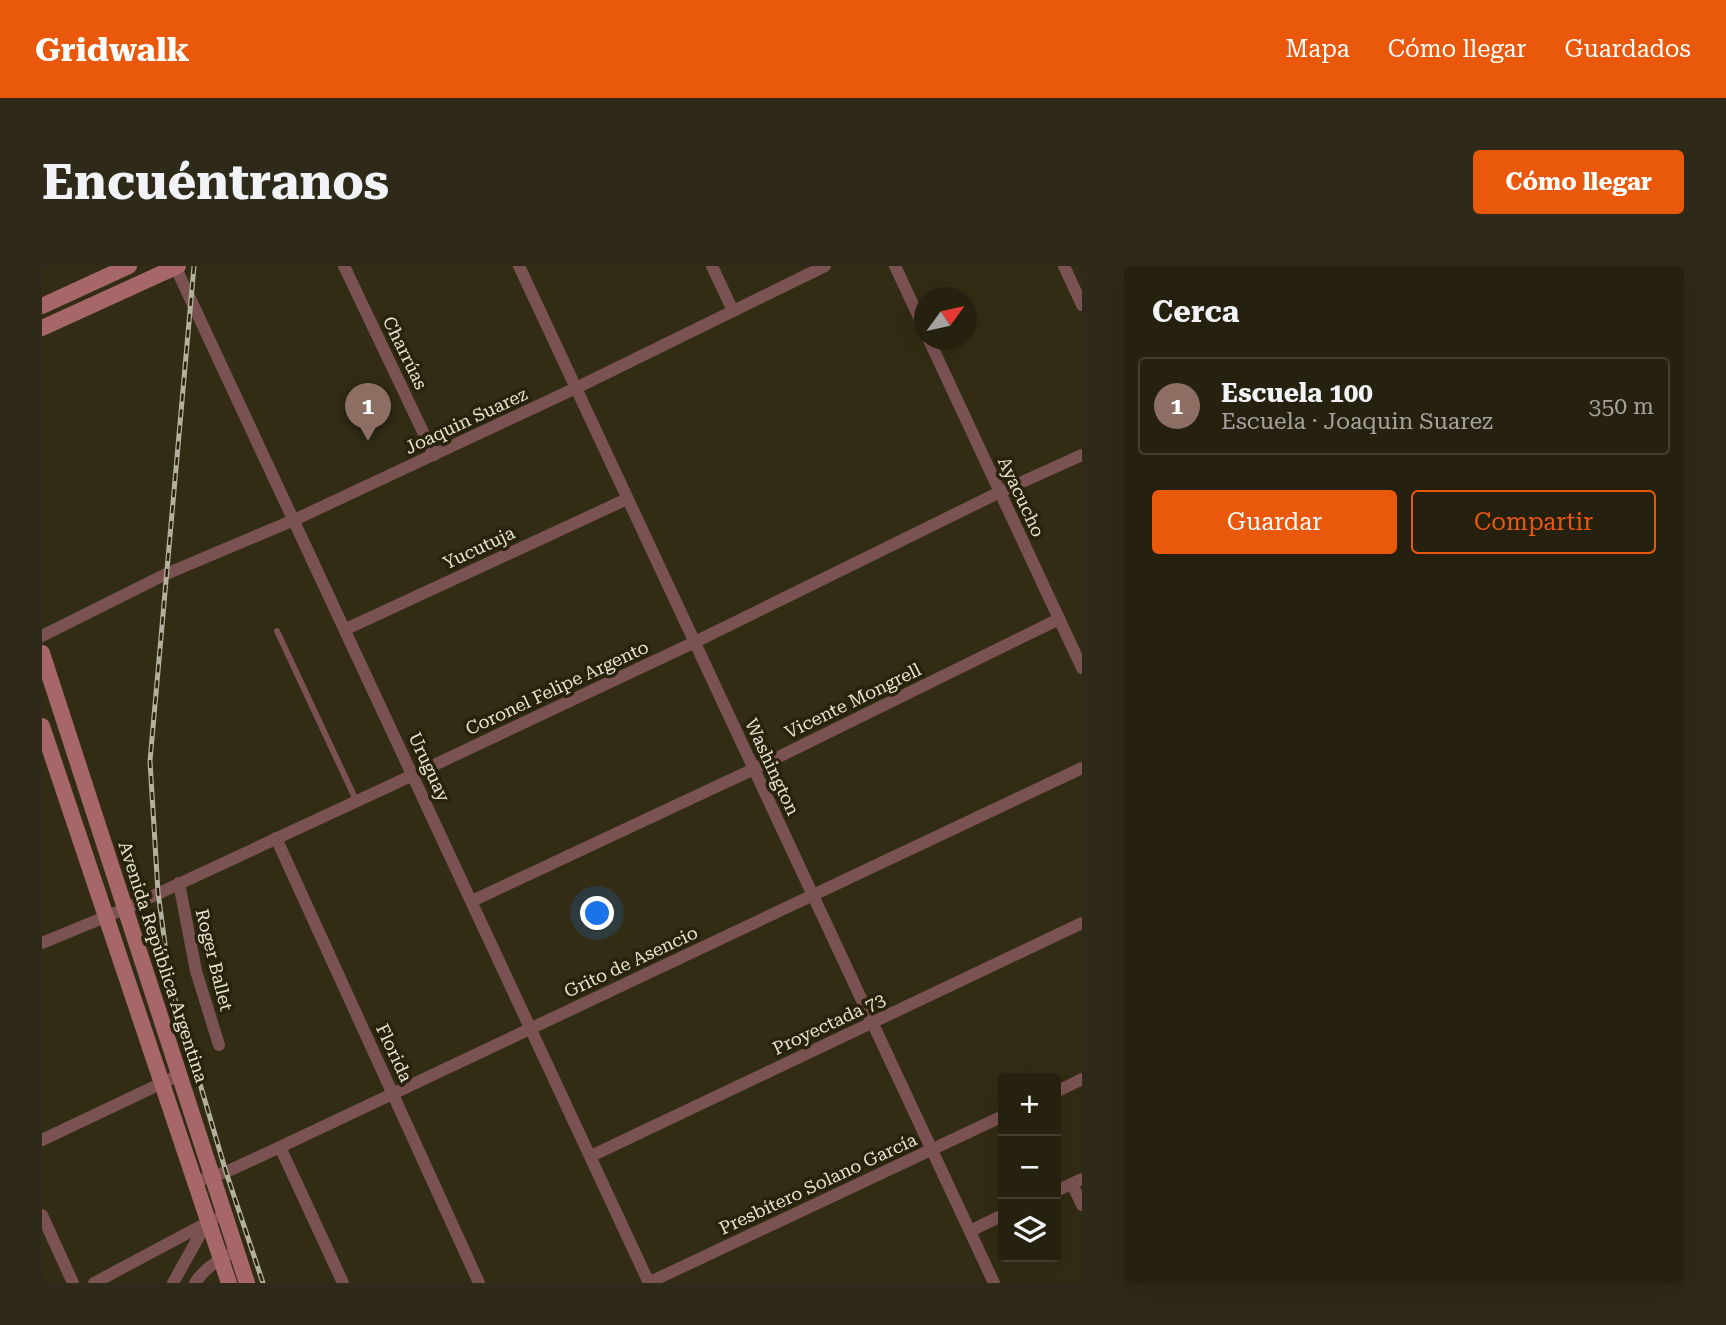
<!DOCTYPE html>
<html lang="es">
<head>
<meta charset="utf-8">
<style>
	:root { --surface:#26210f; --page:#2e2918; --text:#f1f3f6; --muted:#a4a39e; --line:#423e2f; --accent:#ea580c }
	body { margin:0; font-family:"Roboto Serif",serif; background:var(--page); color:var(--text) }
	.controls { position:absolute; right:21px; bottom:21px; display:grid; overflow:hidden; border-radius:7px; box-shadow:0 7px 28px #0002 }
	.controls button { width:63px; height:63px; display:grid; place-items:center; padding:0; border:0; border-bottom:2px solid var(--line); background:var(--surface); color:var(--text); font:35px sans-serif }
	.compass { position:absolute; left:872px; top:21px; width:63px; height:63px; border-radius:50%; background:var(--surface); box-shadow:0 7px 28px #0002; rotate:57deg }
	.you { position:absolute; left:556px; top:648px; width:24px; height:24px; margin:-18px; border:5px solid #fff; border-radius:50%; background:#1a73e8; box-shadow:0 0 0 10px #1a73e833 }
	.badge { display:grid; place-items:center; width:46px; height:46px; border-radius:50%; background:var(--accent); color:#fff; font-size:23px; font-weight:700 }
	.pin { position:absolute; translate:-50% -58px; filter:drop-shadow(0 2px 4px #0008) }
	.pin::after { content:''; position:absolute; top:37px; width:24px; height:21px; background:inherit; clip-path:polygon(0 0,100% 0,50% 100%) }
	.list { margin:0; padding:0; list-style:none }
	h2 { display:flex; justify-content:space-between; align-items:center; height:91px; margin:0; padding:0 28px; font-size:30px }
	h2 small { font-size:23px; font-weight:400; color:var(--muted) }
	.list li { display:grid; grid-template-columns:46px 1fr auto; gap:21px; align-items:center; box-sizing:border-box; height:98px; margin:0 14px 14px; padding:0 14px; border:2px solid var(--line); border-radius:7px }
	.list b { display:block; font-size:26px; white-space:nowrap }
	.list p { margin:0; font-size:23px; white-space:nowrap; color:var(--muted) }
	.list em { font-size:23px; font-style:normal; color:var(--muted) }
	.actions { display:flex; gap:14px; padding:21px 28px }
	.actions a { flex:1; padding:16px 0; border:2px solid var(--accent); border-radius:7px; text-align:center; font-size:24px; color:var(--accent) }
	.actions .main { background:var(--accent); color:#fff }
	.icon { flex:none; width:38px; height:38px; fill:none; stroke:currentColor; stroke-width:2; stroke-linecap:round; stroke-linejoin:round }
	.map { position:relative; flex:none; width:1040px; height:1017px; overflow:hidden; border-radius:7px }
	header { display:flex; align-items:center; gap:42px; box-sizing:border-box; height:98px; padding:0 35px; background:var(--accent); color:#fff }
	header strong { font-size:33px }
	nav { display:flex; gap:38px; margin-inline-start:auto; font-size:24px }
	.intro { display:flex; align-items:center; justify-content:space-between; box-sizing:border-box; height:168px; padding:0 42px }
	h1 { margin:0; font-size:49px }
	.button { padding:18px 32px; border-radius:7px; background:var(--accent); color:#fff; font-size:24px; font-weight:700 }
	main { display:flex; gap:42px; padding:0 42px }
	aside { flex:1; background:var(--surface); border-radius:7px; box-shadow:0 7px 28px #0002 }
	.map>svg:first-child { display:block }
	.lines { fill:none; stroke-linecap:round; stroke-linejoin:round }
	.lane { stroke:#7b5252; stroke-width:6 }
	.street { stroke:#7b5252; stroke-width:12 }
	.secondary { stroke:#a76667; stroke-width:16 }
	.rail-casing { stroke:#b3b09e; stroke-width:5 }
	.rail { stroke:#28220a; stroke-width:2.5; stroke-dasharray:8; stroke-linecap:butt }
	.labels { text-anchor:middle; stroke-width:7; stroke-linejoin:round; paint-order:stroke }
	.street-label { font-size:18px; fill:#e6e3d4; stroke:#28220a }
</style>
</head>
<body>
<header>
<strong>Gridwalk</strong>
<nav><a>Mapa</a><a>Cómo llegar</a><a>Guardados</a></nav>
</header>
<div class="intro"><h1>Encuéntranos</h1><a class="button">Cómo llegar</a></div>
<main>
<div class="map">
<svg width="1040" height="1017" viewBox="0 0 1040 1017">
	<rect width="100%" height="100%" fill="#322c14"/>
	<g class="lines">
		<!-- lane -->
		<path class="lane" d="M235 365 314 534"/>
		<!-- street -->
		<g class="street">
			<path d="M133 0 607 1017"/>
			<path d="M302 0 392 189"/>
			<path d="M477 0 952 1017"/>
			<path d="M670 0 691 45"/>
			<path d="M853 0 883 64"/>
			<path d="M1022 0 1040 39"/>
			<path d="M887 74 1040 402"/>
			<path d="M304 363 585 233"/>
			<path d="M0 370 124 308 252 254 534 122 783 0"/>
			<path d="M234 572 437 1017"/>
			<path d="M137 617 154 705 177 779"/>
			<path d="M430 635 712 503 1017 353"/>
			<path d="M0 677 85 642 371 509 653 376 958 226 1040 189"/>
			<path d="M1014 826 1040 813"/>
			<path d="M0 874 137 809"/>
			<path d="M238 881 301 1017"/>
			<path d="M549 890 1040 657"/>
			<path d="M152 916 184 906 238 881 1040 502"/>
			<path d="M1030 918 1040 939"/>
			<path d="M1014 925 1040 913"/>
			<path d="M0 949 31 1017"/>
			<path d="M928 965 961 949"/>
			<path d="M52 1017 172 953"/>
			<path d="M131 1017 165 956"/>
			<path d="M153 1017C163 1001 178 992 195 985"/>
			<path d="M606 1017 961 850"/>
		</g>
		<!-- secondary -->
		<g class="secondary">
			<path d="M0 40 87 0"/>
			<path d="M0 62 136 0"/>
			<path d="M0 387 205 1017"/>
			<path d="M0 460 187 1017"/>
		</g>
		<defs>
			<path id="rail" d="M152 0 108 495 116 626 128 716 184 906 221 1017"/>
		</defs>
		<!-- rail casing -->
		<use href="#rail" class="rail-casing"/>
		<!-- rail -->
		<use href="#rail" class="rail"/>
	</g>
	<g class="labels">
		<!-- street labels -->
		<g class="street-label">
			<text transform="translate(363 87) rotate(64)" y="6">Charrúas</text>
			<text transform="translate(424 155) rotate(-25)" y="6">Joaquin Suarez</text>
			<text transform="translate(979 231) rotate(65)" y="6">Ayacucho</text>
			<text transform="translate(437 282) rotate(-25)" y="6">Yucutuja</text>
			<text transform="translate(515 422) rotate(-25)" y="6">Coronel Felipe Argento</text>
			<text transform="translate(811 435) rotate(-26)" y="6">Vicente Mongrell</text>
			<text transform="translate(387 501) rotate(65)" y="6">Uruguay</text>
			<text transform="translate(730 501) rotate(65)" y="6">Washington</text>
			<text transform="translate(172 694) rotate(76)" y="6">Roger Ballet</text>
			<text transform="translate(121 696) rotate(72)" y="6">Avenida República Argentina</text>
			<text transform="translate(589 696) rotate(-25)" y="6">Grito de Asencio</text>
			<text transform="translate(787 758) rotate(-25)" y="6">Proyectada 73</text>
			<text transform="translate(352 787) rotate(65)" y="6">Florida</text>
			<text transform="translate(776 918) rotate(-25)" y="6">Presbítero Solano García</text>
		</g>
	</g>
</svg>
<div class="controls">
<button>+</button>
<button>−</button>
<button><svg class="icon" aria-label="layers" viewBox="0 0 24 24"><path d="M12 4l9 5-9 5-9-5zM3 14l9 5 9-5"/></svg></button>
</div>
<svg class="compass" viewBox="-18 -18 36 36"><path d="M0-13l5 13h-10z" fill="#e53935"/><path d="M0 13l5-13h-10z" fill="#a4a39e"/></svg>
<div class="you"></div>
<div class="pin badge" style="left:326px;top:175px;background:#8d6e63">1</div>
</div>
<aside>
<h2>Cerca<small></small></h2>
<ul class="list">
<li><span class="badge" style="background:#8d6e63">1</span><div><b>Escuela 100</b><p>Escuela · Joaquin Suarez</p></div><em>350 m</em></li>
</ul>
<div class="actions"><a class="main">Guardar</a><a>Compartir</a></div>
</aside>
</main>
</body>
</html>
